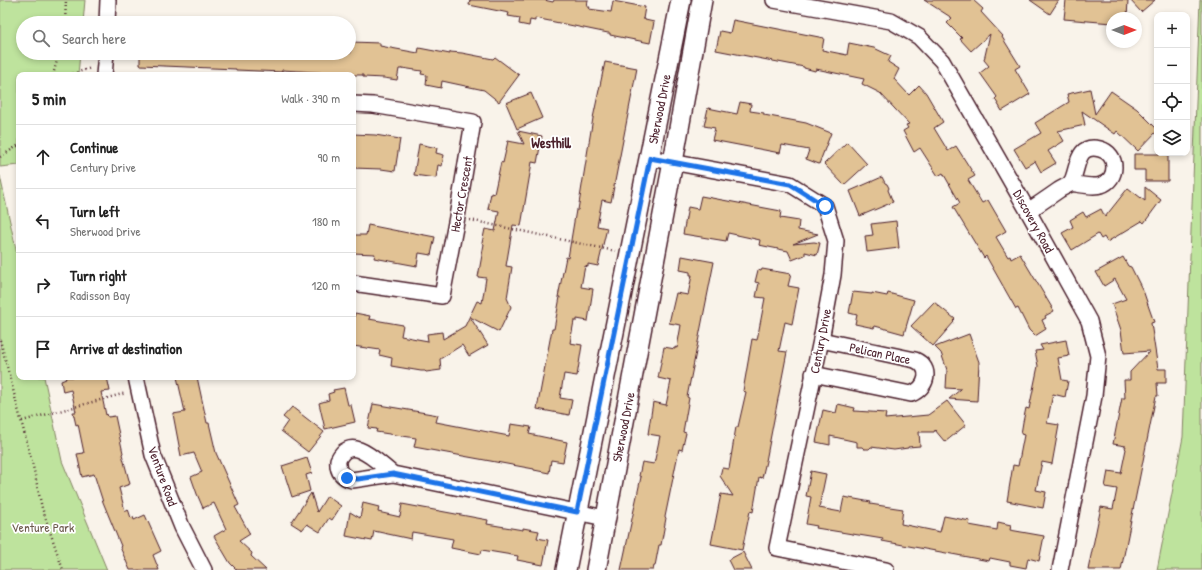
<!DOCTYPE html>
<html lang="en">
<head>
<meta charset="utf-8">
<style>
	:root { --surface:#fff; --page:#f6f6f6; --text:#222; --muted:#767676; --line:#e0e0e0 }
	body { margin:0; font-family:"Patrick Hand",sans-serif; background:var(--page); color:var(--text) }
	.controls { position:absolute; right:12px; top:12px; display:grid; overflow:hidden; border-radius:8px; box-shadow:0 2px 6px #0003 }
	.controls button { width:36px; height:36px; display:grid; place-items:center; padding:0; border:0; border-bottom:1px solid var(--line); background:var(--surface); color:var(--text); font:20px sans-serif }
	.compass { position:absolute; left:1106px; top:12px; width:36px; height:36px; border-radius:50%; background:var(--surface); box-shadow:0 2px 6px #0003; rotate:90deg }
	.stop { position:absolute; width:12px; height:12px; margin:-9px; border:3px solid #1a73e8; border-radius:50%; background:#fff }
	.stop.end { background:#1a73e8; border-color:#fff; box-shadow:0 1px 4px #0008 }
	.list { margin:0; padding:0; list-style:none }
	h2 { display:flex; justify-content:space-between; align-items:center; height:52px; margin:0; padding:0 16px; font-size:17px }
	h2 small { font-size:13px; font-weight:400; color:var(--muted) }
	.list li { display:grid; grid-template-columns:26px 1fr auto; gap:12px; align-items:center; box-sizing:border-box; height:64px; padding:0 16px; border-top:1px solid var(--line) }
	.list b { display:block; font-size:15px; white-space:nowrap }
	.list p { margin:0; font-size:13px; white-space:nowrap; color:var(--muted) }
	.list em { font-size:13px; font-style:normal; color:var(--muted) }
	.icon { flex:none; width:22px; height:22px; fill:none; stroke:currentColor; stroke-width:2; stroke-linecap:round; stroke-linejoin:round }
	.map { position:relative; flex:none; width:1202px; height:570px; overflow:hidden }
	.search { position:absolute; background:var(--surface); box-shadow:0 2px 6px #0003; left:16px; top:16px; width:340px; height:44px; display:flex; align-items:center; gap:10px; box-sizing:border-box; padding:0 14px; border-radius:22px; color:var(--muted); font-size:15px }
	.panel { position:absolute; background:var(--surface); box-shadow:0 2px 6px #0003; left:16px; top:72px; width:340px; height:308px; border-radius:8px }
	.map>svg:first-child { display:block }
	.green { fill:#bee39d; stroke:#848164 }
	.building { fill:#e1c294; stroke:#4a1f2b }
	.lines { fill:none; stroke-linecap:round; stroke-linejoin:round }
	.minor-casing { stroke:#4a1f2b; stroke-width:18 }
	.tertiary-casing { stroke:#4a1f2b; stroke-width:22 }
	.path { stroke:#4a1f2b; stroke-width:2.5; stroke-dasharray:1 3; stroke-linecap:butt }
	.minor { stroke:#fff; stroke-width:15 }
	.tertiary { stroke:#fff; stroke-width:19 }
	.route { stroke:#1a73e8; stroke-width:5 }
	.labels { text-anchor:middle; stroke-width:3.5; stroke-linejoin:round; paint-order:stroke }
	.street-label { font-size:13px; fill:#4a1f2b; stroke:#fff }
	.park-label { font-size:13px; fill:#6d5a4d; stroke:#fff }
	.neighbourhood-label { font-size:14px; font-weight:bold; fill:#4a1f2b; stroke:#fff }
</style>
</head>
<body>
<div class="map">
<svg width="1202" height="570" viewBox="0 0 1202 570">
	<rect width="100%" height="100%" fill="#f9f3ea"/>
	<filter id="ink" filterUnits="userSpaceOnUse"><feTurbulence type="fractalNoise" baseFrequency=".025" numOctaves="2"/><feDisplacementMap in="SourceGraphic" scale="8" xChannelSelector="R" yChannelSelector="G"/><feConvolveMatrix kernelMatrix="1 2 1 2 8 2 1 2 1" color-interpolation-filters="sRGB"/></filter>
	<g filter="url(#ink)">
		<!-- green -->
		<g class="green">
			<path d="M0 0H85L83 23H23V53H80L78 75H19V165L0 167Z"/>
			<path d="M1200 0H1202V570H1157L1183 437Z"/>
			<path d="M0 176 19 263V377H44L62 461 107 570H0Z"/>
		</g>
		<!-- building -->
		<g class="building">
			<path d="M470 0H544L553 2 554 0H588L587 7H590L589 9 611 12 613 1 645 7 643 19H645V20L654 22 650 43 610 35V33H608L535 18V21L530 20 529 26 519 24 520 18 508 16 509 13 469 5Z"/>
			<path d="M924 0H973L983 9 981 12 1003 36 1002 37 1020 66 1015 69 1030 94 1002 111 995 99 997 97 980 73 989 66 984 60 990 34 971 51 960 39 962 38 947 23 952 18Z"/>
			<path d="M1030 0H1059L1050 14Z"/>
			<path d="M1066 0H1128L1127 18H1112V23L1064 19Z"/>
			<path d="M1130 0H1155L1141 12Z"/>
			<path d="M733 20 824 38 822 50 847 55 849 43 874 48 891 56 888 62 899 69 894 79 909 95 919 85 926 93 943 122 934 128 948 151 956 146 975 176 968 180 982 203 988 200 1006 231 996 237 1008 257 1010 256 1011 259 1020 254 1054 311 1045 316 1046 318 1042 320 1046 329 1035 336 1029 330 1018 308 1016 309 986 256 984 258 953 207 960 203 943 173 938 176 920 148 914 152 903 131 908 128 906 125 909 124 880 93 862 84 864 79 816 69 815 71 804 68V67L716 50 720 31 730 33Z"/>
			<path d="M351 42 380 43V46L418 53 419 48 450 54V52L462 53 493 59 495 57 519 75 499 102 484 90 442 81 441 88 426 85 427 75 421 74 422 71 402 68V69H399L397 80 384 78 363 77V75H332V73L282 70V72L236 70V69L140 65V53H351Z"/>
			<path d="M605 62 637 68 611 202 602 200 597 226 607 228 598 266 588 264V267L585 266 581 287 593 289 588 321 577 319V321H574L570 343 582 345 578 370 577 376 564 374 560 398 572 400 569 415 537 409 552 329H554L560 297H558L566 257 568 258 576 210H578L593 118Z"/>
			<path d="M1090 89 1095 114 1111 91 1137 109 1157 129V131L1138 151 1117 131 1115 134 1082 111 1085 125 1058 131 1064 141 1048 151 1056 163 1041 172 1035 161 1025 167 1014 149 1041 133 1035 123 1069 102 1067 94Z"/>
			<path d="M531 93 542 118 517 129 506 103Z"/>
			<path d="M740 102 751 104 750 111 764 113V115L806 123 831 133 819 164 806 159 809 150 782 145 780 153 712 140 715 128 704 126 708 108 737 114Z"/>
			<path d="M518 131 542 136 537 163 532 162 521 226 513 225 506 266 512 267 507 298 511 307 499 332 470 317 488 345 469 356 462 345 440 359 441 370 426 372 425 371H421L391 366 392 358 379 355 380 350 353 346V324L355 313 370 316 369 319 403 325 401 336 428 341 427 334 442 332 443 339 465 326 477 301 482 303 486 278 478 277 484 244 482 243 485 229 495 231 499 211 488 209 491 193 494 194 501 162 503 163 508 141 524 144Z"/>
			<path d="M353 134 375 135 400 139 395 171 381 169 353 168Z"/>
			<path d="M847 142 867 164 844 185 824 164Z"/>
			<path d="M419 144 437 148 436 153 444 155 442 166 438 165 436 178 414 175Z"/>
			<path d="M1134 154H1168V181H1145V170H1134Z"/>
			<path d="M882 177 885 183 887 184 889 188 888 190 893 202 860 216 850 191Z"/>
			<path d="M1145 187 1161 200 1144 223 1142 221 1107 242 1104 237 1101 239 1098 234 1072 250 1062 233 1073 227 1070 220 1083 212 1086 217 1101 209 1105 217 1128 188 1145 201Z"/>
			<path d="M701 196 781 211 780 218 799 221 798 230 818 234 793 244 814 242 820 243 817 255 805 252V255L792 260 788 251 759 245 760 240 728 233 726 241 683 234 688 207 698 209Z"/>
			<path d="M896 221 899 248 867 252 865 236 873 235 871 224Z"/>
			<path d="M368 225 408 233 409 232 435 237 431 255 419 253 417 266 374 258 375 254 353 253V235H366Z"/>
			<path d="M682 256 714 262 687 397 689 398 683 432 686 433 682 450 679 449 665 517 666 518 661 545H659L655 566H654L653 570H621L641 477 639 476 642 462 654 464 660 436 648 434 653 402 666 405 671 381 658 378 664 347 675 349V347L677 348 681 325 669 323 676 293 688 295 692 275H690V272L680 270Z"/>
			<path d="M1123 257 1128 266 1131 267 1144 293 1149 308 1154 322 1151 323 1158 369H1166V383H1157L1158 396H1156L1121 570H1088L1101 507 1113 509 1117 489 1105 487 1108 471 1121 473 1126 449 1125 448 1126 446 1113 444 1122 398H1125L1124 380H1130V372L1150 351 1124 353 1121 330 1112 304 1126 299 1115 279 1104 286 1096 272Z"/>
			<path d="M762 269 791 274 788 286 799 288 792 324 785 322 779 351 787 352 766 461 762 478 759 477 753 512 750 511 742 550 711 544 721 494 733 496 720 476 722 468 729 469 736 427H738L746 392 743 391 752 339 757 340 765 298 756 297 759 283 755 282 758 270 761 271Z"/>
			<path d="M853 292 872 294V293L887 296 888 293 914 300 904 334 875 326 874 328 855 324 857 315 849 313Z"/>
			<path d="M934 302 955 319 953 321 954 322 933 346 911 326Z"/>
			<path d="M969 334 979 362 977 401 949 399 961 389 946 388 947 370 941 353 935 347Z"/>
			<path d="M1066 340 1069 356 1058 358 1062 380 1068 381 1065 397 1053 394 1047 423 1059 425 1052 464 1042 462 1036 490 1046 492 1043 508 1007 501 1013 465 1018 466 1024 435 1021 434 1023 422 1026 408 1029 409 1038 366 1035 351 1043 350 1040 345Z"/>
			<path d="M65 377H107L110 391 101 392 106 415 107 414 108 417 115 416 123 453 122 454 130 484 119 488 125 511 128 509 131 518 133 517 134 520 145 515 161 551 153 555 159 570H130L120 547 121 546 103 502 94 474 82 477 77 454 84 453 78 424 76 425 73 412H76L71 390 63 392 61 381 66 379Z"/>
			<path d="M177 377H197L207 423H209L216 453 239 505 235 507 250 534 239 541 252 553 251 556 266 570H237L230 563 214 536 226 529 214 503 203 508 197 494 191 477 202 472 194 453 181 456 173 414 185 412Z"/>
			<path d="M344 388 348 405H351L355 422 325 429 319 403 329 400 328 394 334 392 333 390Z"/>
			<path d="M947 401 966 425 945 442 935 430 934 432H919L920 446 908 447V448L894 450 871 447 869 449H864L862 447H857V442L830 436V445L816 442 823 410 836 413 838 404 855 408 854 411 886 413 885 419 928 415Z"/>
			<path d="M373 404 438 415 436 422 509 436 511 424 531 427 529 434 567 442 563 462 551 460 549 473 534 470V469L414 447 416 438 376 432 377 429 368 428Z"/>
			<path d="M292 407 324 432 308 452 281 431 288 421 283 417Z"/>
			<path d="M307 458 312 473 306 475 310 491 292 497 282 466Z"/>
			<path d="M811 471 826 474 819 508 841 512 844 497 871 502 870 504 903 509 901 524 940 532 944 516 970 521 969 525 997 530 998 522 1011 525 1010 530 1044 536 1039 561 1028 558 1026 568 1010 565V562L990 558 989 561 882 541 883 539 816 528 817 526 806 524 811 497 806 496Z"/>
			<path d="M311 493 317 512 327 496 341 506 332 520 329 518 320 532 307 524 302 530 291 523Z"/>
			<path d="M363 503 379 507 378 512 400 517 402 504 488 520 487 524 523 530V528L539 531 537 538 548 540 543 565 517 560 518 556 482 550 481 554 451 548 453 539 412 532 411 539 374 531 372 541 346 536 350 512 360 518Z"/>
			<path d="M743 552 752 570H733L728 560Z"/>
		</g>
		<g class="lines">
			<defs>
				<g id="minor">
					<path d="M774 0 891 21 919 37 942 61 1028 211 1089 321 1098 356 1094 396 1060 570"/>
					<path d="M107 23 108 0"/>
					<path d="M104 75 106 53"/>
					<path d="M353 104 373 105 473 122 457 217 442 296 353 283"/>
					<path d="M650 158 790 184 825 206 836 241 833 275 821 340 777 548 886 570"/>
					<path d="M1028 211C1039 204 1049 197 1059 190 1062 188 1067 186 1070 184 1079 173 1074 142 1100 149 1119 154 1118 180 1101 185 1092 188 1079 184 1070 183"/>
					<path d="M813 374 911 394C927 388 933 368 915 360L821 340"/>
					<path d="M136 377 153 455 182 527 204 570"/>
					<path d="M393 474C378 463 351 432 338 460 337 471 342 477 352 480L393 474 605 518"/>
				</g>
				<g id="tertiary">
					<path d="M566 570 681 0"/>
					<path d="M596 570 673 162 702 0"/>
				</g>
			</defs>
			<!-- minor casing -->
			<use href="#minor" class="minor-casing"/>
			<!-- tertiary casing -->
			<use href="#tertiary" class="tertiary-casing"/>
			<!-- path -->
			<g class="path">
				<path d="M65 23 66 0"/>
				<path d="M53 75 59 53"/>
				<path d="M69 75 91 68"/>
				<path d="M0 157 19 145"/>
				<path d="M470 220 615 251"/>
				<path d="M0 340 33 466 42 508 63 570"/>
				<path d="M22 421 126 393"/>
			</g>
			<!-- minor -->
			<use href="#minor" class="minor"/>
			<!-- tertiary -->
			<use href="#tertiary" class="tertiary"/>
		</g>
	</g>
	<g class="lines" filter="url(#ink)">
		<!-- route -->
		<path class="route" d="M347 478 358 479 393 474 577 512 650 158 790 184 825 206"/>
	</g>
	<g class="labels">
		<!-- street labels -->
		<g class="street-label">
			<text transform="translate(659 109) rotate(-79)" y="5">Sherwood Drive</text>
			<text transform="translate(461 194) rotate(-80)" y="5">Hector Crescent</text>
			<text transform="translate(1034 221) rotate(61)" y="5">Discovery Road</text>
			<text transform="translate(820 341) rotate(-79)" y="5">Century Drive</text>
			<text transform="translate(880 353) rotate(12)" y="5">Pelican Place</text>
			<text transform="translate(623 427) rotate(-79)" y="5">Sherwood Drive</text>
			<text transform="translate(163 476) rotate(70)" y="5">Venture Road</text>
		</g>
		<!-- park labels -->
		<g class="park-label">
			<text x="43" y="532">Venture Park</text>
		</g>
		<!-- neighbourhood labels -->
		<g class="neighbourhood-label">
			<text x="551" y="148">Westhill</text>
		</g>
	</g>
</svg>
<div class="controls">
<button>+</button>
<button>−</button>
<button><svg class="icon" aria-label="locate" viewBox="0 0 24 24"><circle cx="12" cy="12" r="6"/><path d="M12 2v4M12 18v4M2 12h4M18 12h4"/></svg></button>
<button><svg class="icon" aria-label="layers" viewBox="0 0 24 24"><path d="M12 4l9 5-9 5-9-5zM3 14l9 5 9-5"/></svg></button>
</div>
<svg class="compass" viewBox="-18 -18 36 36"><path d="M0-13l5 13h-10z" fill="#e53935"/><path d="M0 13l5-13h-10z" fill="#767676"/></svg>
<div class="stop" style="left:825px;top:206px"></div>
<div class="stop end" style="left:347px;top:478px"></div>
<div class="search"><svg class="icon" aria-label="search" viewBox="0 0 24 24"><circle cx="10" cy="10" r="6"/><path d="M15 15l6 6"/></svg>Search here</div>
<section class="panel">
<h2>5 min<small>Walk · 390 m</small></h2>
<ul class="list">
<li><svg class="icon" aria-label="ahead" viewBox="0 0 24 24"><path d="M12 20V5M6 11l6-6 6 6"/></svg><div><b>Continue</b><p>Century Drive</p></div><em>90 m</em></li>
<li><svg class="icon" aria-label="left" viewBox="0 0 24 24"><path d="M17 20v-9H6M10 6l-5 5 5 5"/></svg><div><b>Turn left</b><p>Sherwood Drive</p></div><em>180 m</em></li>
<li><svg class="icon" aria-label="right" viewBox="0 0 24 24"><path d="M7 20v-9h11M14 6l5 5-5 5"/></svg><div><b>Turn right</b><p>Radisson Bay</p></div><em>120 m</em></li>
<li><svg class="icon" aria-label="arrive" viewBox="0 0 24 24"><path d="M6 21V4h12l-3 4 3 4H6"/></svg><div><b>Arrive at destination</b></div></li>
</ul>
</section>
</div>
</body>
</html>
